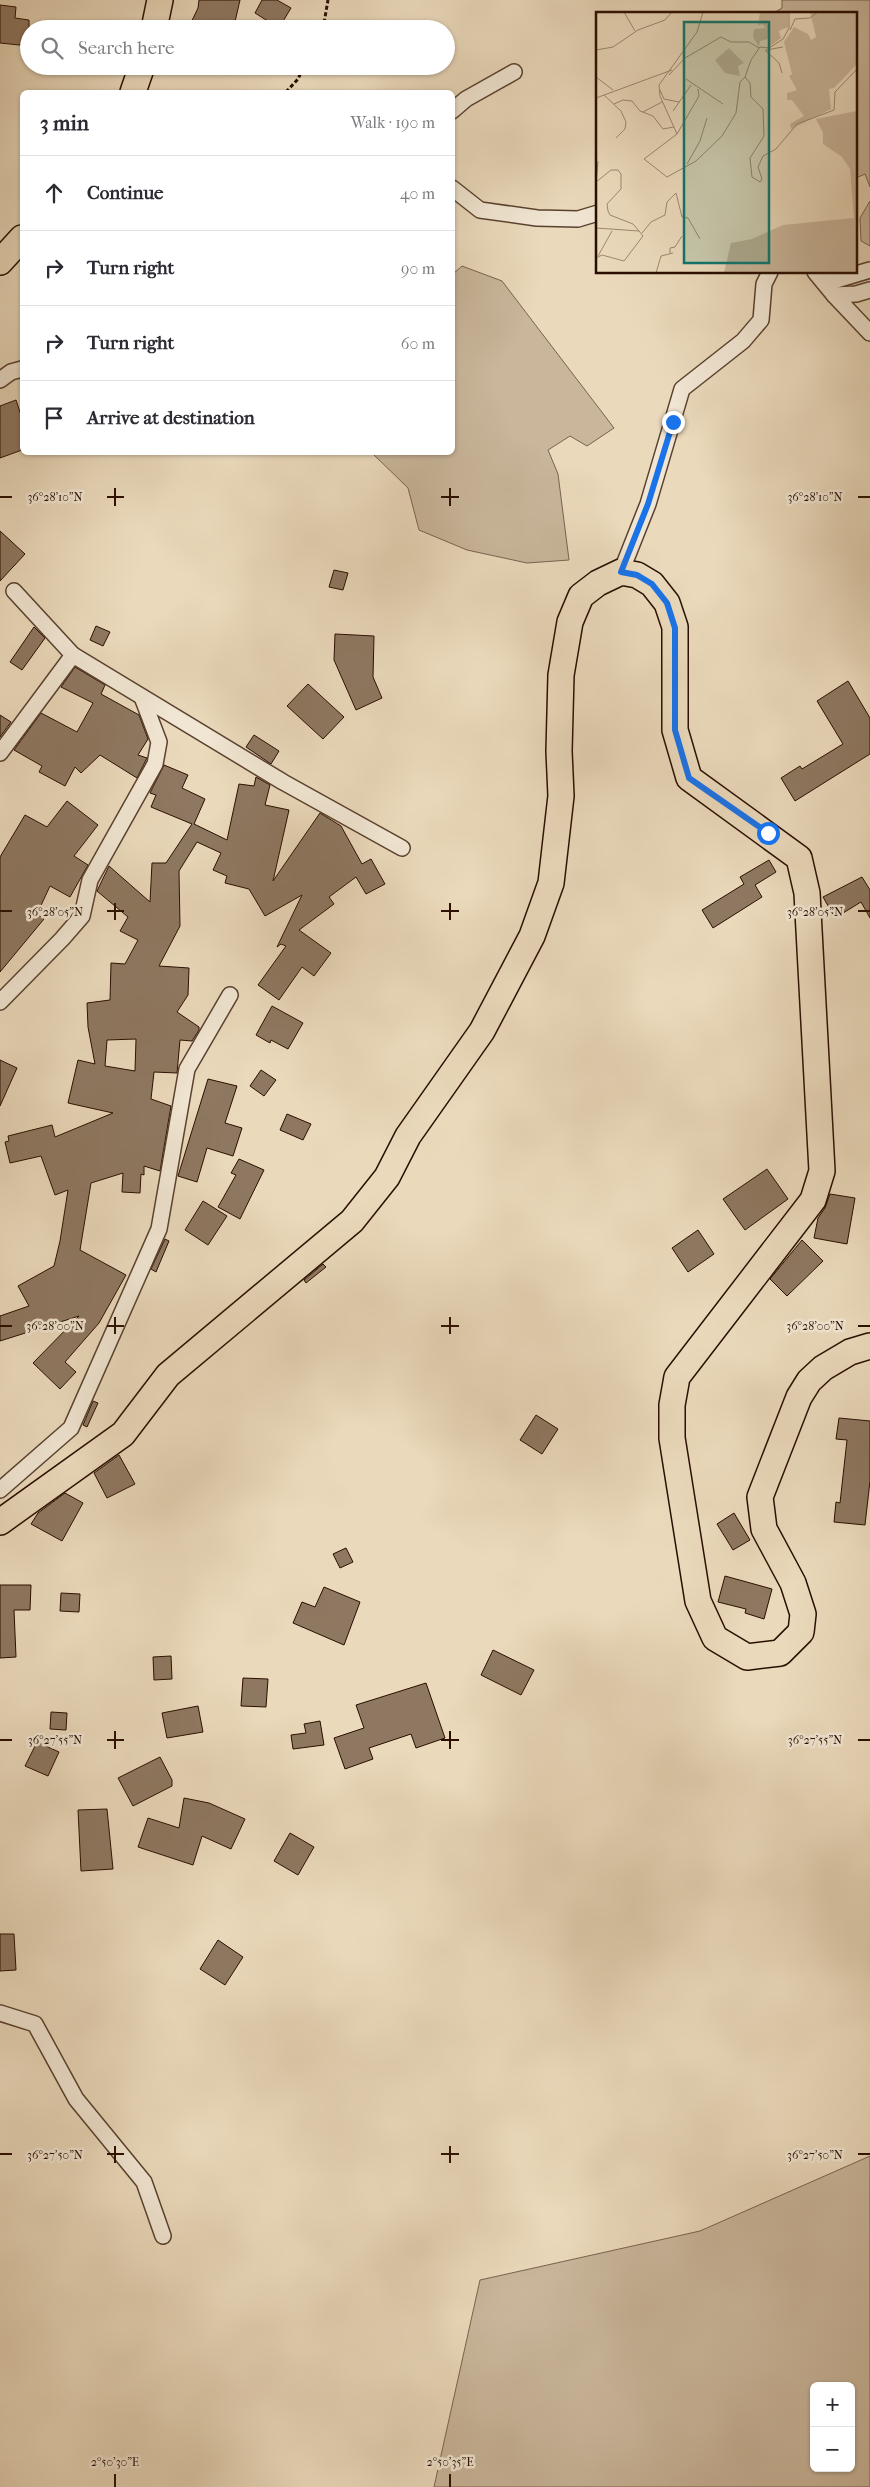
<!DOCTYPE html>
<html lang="en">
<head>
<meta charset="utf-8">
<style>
	:root { --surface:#fff; --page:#f2f2f3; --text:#2b2b33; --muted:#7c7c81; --line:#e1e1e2 }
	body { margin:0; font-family:"IM FELL French Canon",serif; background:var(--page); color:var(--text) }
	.controls { position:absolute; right:15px; bottom:15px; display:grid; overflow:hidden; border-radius:8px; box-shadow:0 1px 4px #0004 }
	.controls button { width:45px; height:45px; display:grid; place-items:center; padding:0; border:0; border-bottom:1px solid var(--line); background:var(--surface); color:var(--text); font:25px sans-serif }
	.stop { position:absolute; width:15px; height:15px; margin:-11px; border:4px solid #1a73e8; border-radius:50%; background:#fff }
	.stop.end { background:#1a73e8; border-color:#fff; box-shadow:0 1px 5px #0008 }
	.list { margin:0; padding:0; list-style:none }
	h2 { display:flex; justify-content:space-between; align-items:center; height:65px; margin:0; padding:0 20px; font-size:21px }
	h2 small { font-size:16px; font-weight:400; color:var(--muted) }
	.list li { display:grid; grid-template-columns:32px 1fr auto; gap:15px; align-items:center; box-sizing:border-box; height:75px; padding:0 20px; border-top:1px solid var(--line) }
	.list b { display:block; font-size:19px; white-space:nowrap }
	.list em { font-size:16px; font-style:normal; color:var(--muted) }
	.icon { flex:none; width:28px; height:28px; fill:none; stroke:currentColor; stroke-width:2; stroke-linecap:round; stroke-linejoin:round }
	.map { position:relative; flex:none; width:870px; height:2487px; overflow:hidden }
	.search { position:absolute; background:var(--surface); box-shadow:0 1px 4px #0004; left:20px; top:20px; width:435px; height:55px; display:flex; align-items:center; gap:12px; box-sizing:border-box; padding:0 18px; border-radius:28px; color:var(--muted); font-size:19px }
	.panel { position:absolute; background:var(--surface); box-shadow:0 1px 4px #0004; left:20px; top:90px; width:435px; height:365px; border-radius:8px }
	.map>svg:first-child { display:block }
	.green { fill:#c9b69b; stroke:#7a624e; fill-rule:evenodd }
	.building { fill:#8e7861; stroke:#2a0e00; fill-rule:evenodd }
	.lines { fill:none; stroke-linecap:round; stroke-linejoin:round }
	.street-casing { stroke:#5a412f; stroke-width:18 }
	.primary-casing { stroke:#2a0e00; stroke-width:28 }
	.path { stroke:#2a0e00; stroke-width:3; stroke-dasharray:4 2.5; stroke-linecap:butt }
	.street { stroke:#f1e6d3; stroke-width:15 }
	.primary { stroke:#ead9bb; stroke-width:25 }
	.route { stroke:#1a73e8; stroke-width:6 }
	.ticks { fill:none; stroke:#2a0e00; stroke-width:2 }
	.inset-road { fill:none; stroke:#9d8870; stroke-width:1 }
	.view { fill:#0f766e; fill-opacity:0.15; stroke:#0f766e; stroke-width:2.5 }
	.inset-edge { fill:none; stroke:#2a0e00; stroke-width:2.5 }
	.ticks-label { font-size:12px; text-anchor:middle; fill:#2a0e00; stroke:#f1e6d3; stroke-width:5; stroke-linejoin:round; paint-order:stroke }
</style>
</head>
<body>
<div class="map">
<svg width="870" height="2487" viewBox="0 0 870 2487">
	<rect width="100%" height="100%" fill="#ead9bb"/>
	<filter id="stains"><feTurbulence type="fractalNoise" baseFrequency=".004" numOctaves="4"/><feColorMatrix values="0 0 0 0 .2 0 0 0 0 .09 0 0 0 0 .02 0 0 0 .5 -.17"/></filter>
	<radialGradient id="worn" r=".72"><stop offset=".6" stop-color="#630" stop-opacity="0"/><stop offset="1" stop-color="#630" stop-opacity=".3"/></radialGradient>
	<!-- green -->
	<g class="green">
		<path d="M782 0H870V187L865 174 856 178V14H772L782 8Z"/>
		<path d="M870 201V246L861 241 860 218Z"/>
		<path d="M462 266 502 281 614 428 587 446 570 436 548 450 558 474 569 560 527 563 467 550 419 530 408 488 372 453 452 452 453 274Z"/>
		<path d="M870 2156V2487H434L480 2280 700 2231ZM814 2386H851V2468H814Z"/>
	</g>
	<!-- building -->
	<g class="building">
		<path d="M199 0H240L234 26 224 23 221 29H188L198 8Z"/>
		<path d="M262 0H277L291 8 279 28 255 13Z"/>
		<path d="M0 5 16 7 15 18 29 20V46L0 43Z"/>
		<path d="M16 400 22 418V450L0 458V406Z"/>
		<path d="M0 531 25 554 0 581Z"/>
		<path d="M334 570 348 573 343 590 329 587Z"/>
		<path d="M96 626 110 632 103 646 90 640Z"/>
		<path d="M34 627 45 638 22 670 10 662Z"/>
		<path d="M335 634 374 636 373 677 382 698 356 710 334 660Z"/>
		<path d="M75 667 105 685 101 694 139 715 148 739 138 755 147 758 137 778 100 755 81 773 75 767 65 786 39 772 42 766 14 750 41 713 77 732 93 703 61 687Z"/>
		<path d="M848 681 870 718V754L795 801 781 778 800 766 802 769 843 744 817 701Z"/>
		<path d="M308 684 344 717 323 739 287 706Z"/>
		<path d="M0 715 11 722 0 737Z"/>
		<path d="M254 735 279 751 271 764 246 747Z"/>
		<path d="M164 765 188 775 182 788 205 799 194 824 227 840 239 784 254 786 256 777 270 785 265 805 289 810 273 881 320 813 341 826 362 864 371 859 385 884 366 894 356 877 329 897 334 904 299 930 331 953 314 976 302 967 279 1000 258 985 286 946 281 944 277 947 302 895 265 916 249 889 225 883 227 876 213 870 221 853 197 842 179 871 180 926 159 966 189 968 188 995 177 1012 199 1027V1030L192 1041 180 1040 177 1073 154 1072 151 1099 171 1106 160 1171 144 1166V1175L141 1174 140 1193 122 1192 123 1173 91 1183 80 1250 126 1275 99 1323 65 1362 76 1372 60 1389 33 1363 79 1316 0 1341V1316L29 1306 18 1286 54 1266 60 1241 68 1190 55 1195 41 1156 10 1163 5 1142 9 1141 8 1136 52 1125 55 1137 113 1113 68 1103 78 1060 95 1064 88 1027 87 1003 110 1000 111 963 125 964 138 940 120 931 128 917 97 891 109 866 150 902 152 863H166L192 824 151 807 156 795 150 793ZM136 1039 135 1071 105 1066 107 1040Z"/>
		<path d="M67 801 98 825 74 856 88 865 70 897 50 886 37 914 44 919 0 972V857L25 815 47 827Z"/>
		<path d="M769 860 776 872 755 885 762 897 713 928 702 910 744 884 740 877Z"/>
		<path d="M862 877 870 890V918L861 902 835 918 823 897Z"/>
		<path d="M272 1006 303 1023 288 1049 271 1040 270 1043 256 1035Z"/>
		<path d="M0 1060 17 1068 0 1106Z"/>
		<path d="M261 1070 276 1080 264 1096 250 1086Z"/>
		<path d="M208 1079 237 1086 225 1123 242 1128 233 1156 207 1148 197 1182 178 1176Z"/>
		<path d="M287 1114 311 1124 303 1140 280 1130Z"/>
		<path d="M239 1159 264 1170 240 1219 218 1207 236 1175 231 1173Z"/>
		<path d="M767 1169 788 1199 745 1230 723 1199Z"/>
		<path d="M830 1194 855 1198 847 1244 814 1238 818 1218 825 1208Z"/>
		<path d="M203 1201 227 1216 208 1245 185 1230Z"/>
		<path d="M698 1230 714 1254 688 1272 672 1248Z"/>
		<path d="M165 1239 169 1241 156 1272 151 1269Z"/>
		<path d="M802 1240 823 1261 787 1296 770 1279Z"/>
		<path d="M323 1264 326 1267 306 1283 304 1280Z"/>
		<path d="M93 1401 98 1403 87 1427 83 1425Z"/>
		<path d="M536 1415 558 1429 542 1454 520 1440Z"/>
		<path d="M839 1418 870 1421V1481L865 1525 834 1522 836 1502 840 1503 847 1440 836 1439Z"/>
		<path d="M119 1455 135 1484 107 1498 94 1473Z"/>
		<path d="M65 1493 83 1503 62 1541 31 1524 38 1513Z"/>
		<path d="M734 1513 750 1540 733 1550 717 1524Z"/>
		<path d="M346 1548 353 1562 340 1568 333 1554Z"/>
		<path d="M725 1576 772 1589 764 1619 745 1613 746 1609 718 1602Z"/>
		<path d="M0 1585H31L30 1610H14L16 1657 0 1658Z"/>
		<path d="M324 1587 360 1602 344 1645 293 1623 302 1602 315 1607Z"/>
		<path d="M61 1593 80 1594 79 1612 60 1611Z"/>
		<path d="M493 1650 534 1670 521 1695 481 1675Z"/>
		<path d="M171 1656 172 1679 154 1680 153 1657Z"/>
		<path d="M243 1678 268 1679 266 1707 241 1706Z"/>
		<path d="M426 1683 445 1738 416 1748 411 1734 369 1748 373 1759 345 1769 334 1738 364 1728 356 1705Z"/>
		<path d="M198 1706 203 1732 167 1738 162 1713Z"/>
		<path d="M51 1712 67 1713 66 1730 50 1729Z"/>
		<path d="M320 1721 324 1745 293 1749 291 1735 306 1733 304 1724Z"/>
		<path d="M37 1742 59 1752 48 1776 25 1766Z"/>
		<path d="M160 1757 172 1780V1786L133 1806 118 1778Z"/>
		<path d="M184 1798 209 1803 245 1819 231 1849 202 1836 193 1865 138 1847 148 1818 179 1828Z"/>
		<path d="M107 1809 113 1869 81 1871 78 1810Z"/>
		<path d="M290 1833 314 1847 298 1875 274 1861Z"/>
		<path d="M0 1934H14L16 1970 0 1971Z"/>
		<path d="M218 1940 243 1957 225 1985 200 1969Z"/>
	</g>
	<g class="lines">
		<defs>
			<g id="street">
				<path d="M452 111 466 99 514 72"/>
				<path d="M452 188 480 210 537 218 578 219 598 213"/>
				<path d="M815 272 834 295 856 294 870 290"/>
				<path d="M818 273 833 281 870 270"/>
				<path d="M834 295 870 333"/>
				<path d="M0 380 11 372 22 369"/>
				<path d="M621 572 648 504 682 389 743 341 761 320 764 284 770 272"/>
				<path d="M14 591 73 655 283 782 402 848"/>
				<path d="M0 753 73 655"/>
				<path d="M0 1002 62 939 82 916 90 880 155 764 159 742 142 697"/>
				<path d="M0 1490 71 1428 159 1229 187 1069 230 995"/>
				<path d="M0 2013 35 2024 76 2099 144 2182 163 2236"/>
			</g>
			<g id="primary">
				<path d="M154 29 160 0"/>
				<path d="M133 92 142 66"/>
				<path d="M0 262 22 238"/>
				<path d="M0 1522 123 1434 168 1375 352 1221 387 1177 408 1136 482 1031 532 936 551 883 561 796 559 751 561 675 570 622 581 596 598 583 621 572 637 575 652 584 667 603 675 627V730L689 778 799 858 807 893 822 1171 813 1200 677 1377 672 1405V1438L698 1601 715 1638 747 1657 780 1653 801 1632 803 1614 793 1583 764 1529 760 1497 799 1397 809 1381 823 1368 850 1352 870 1346"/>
			</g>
		</defs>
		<!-- street casing -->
		<use href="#street" class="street-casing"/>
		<!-- primary casing -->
		<use href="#primary" class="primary-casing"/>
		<!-- path -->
		<g class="path">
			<path d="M323 29 328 0"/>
			<path d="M286 92 298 79 304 66"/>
		</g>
		<!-- street -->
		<use href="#street" class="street"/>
		<!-- primary -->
		<use href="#primary" class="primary"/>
	</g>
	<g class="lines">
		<!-- route -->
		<path class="route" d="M673 422 648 504 621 572 637 575 652 584 667 603 675 628V730L689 778 768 833"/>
	</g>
	<!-- ticks -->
	<path class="ticks" d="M115 488V506M450 488V506M0 497H12M107 497H124M441 497H459M858 497H870M115 903V920M450 903V920M0 911H12M107 911H124M441 911H459M858 911H870M115 1317V1334M450 1317V1334M0 1326H12M107 1326H124M441 1326H459M858 1326H870M115 1731V1749M450 1731V1749M0 1740H12M107 1740H124M441 1740H459M858 1740H870M115 2146V2163M450 2146V2163M0 2154H12M107 2154H124M441 2154H459M858 2154H870M115 2474V2487M450 2474V2487"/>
	<!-- overview -->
	<g transform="translate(596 12)">
		<rect width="261" height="261" fill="#ead9bb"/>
		<path d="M164 0H192V15L183 19 185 26 174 34 172 27 164 29 163 35 157 25 158 17 170 16 166 12 162 14ZM214 0H261V52L238 76 233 77 235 97 195 117 194 112 208 104 196 88H191V81L201 78 193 64 196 62 188 30 198 15 212 22 215 28 220 25ZM133 36 148 51 142 54 144 64 129 61 119 48ZM261 99V261H128L135 231 156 227 187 213 258 206 254 157 246 145 227 132V121L220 107Z" fill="#c9b69b"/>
		<path class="inset-road" d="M28 0 39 19M107 0 101 20 63 73 64 84 81 122 48 147 71 165 100 149 126 124 140 101 144 70 149 65 154 71 155 85 167 97 168 124 154 146 156 165 164 170 166 167 162 155 167 144 180 137 201 112 238 98 239 80 262 56M194 18 199 7 214 6 222 0M0 38 17 35 42 18 69 8 76 0M169 38 183 51 186 61M170 38 187 35M73 63 89 46 125 25 135 30H153L163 36M0 65 17 78M149 65 155 48 164 35 173 36 187 27 193 16V0M90 67 127 92M64 78 68 87 83 90M8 83 25 99 30 110 29 117 20 126M0 86 76 58M18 92 27 88 36 89 44 99 57 104 67 117 78 115M77 99 95 73M47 100 66 90M81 122 103 84 102 77M91 152 104 129 111 106M0 170 15 158H22L25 162V177L11 192 12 199 14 203 37 212 43 219M0 172 2 149M0 216 43 219 47 224 28 249 6 243 0 246M46 221 55 210 69 203 71 190 80 181 86 205 92 206 104 227M74 241V236L79 235 86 224M2 244 16 219M60 261 65 244 77 241"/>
		<path class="view" d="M88 10H173V251H88Z"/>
		<rect width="261" height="261" class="inset-edge"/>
	</g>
	<g class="ticks-label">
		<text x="55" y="501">36°28'10"N</text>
		<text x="815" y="501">36°28'10"N</text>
		<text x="55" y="916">36°28'05"N</text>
		<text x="815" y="916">36°28'05"N</text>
		<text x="55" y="1330">36°28'00"N</text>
		<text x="815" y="1330">36°28'00"N</text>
		<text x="55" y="1744">36°27'55"N</text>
		<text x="815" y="1744">36°27'55"N</text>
		<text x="55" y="2159">36°27'50"N</text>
		<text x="815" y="2159">36°27'50"N</text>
		<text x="115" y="2466">2°50'30"E</text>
		<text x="450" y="2466">2°50'35"E</text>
	</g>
	<rect width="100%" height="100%" filter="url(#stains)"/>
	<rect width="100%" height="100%" fill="url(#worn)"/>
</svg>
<div class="controls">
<button>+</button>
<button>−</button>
</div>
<div class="stop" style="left:768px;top:833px"></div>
<div class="stop end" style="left:673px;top:422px"></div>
<div class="search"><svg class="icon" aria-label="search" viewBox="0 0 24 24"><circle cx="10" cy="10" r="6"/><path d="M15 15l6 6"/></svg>Search here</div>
<section class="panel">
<h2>3 min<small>Walk · 190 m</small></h2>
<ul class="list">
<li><svg class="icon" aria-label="ahead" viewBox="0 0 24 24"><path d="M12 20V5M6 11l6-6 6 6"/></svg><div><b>Continue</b></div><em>40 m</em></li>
<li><svg class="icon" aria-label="right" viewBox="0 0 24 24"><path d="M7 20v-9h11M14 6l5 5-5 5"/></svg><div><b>Turn right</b></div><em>90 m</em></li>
<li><svg class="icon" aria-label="right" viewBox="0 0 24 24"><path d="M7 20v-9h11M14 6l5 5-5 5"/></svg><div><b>Turn right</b></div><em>60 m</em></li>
<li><svg class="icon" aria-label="arrive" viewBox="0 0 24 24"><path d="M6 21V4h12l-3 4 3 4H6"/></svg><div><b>Arrive at destination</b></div></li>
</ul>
</section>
</div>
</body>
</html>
